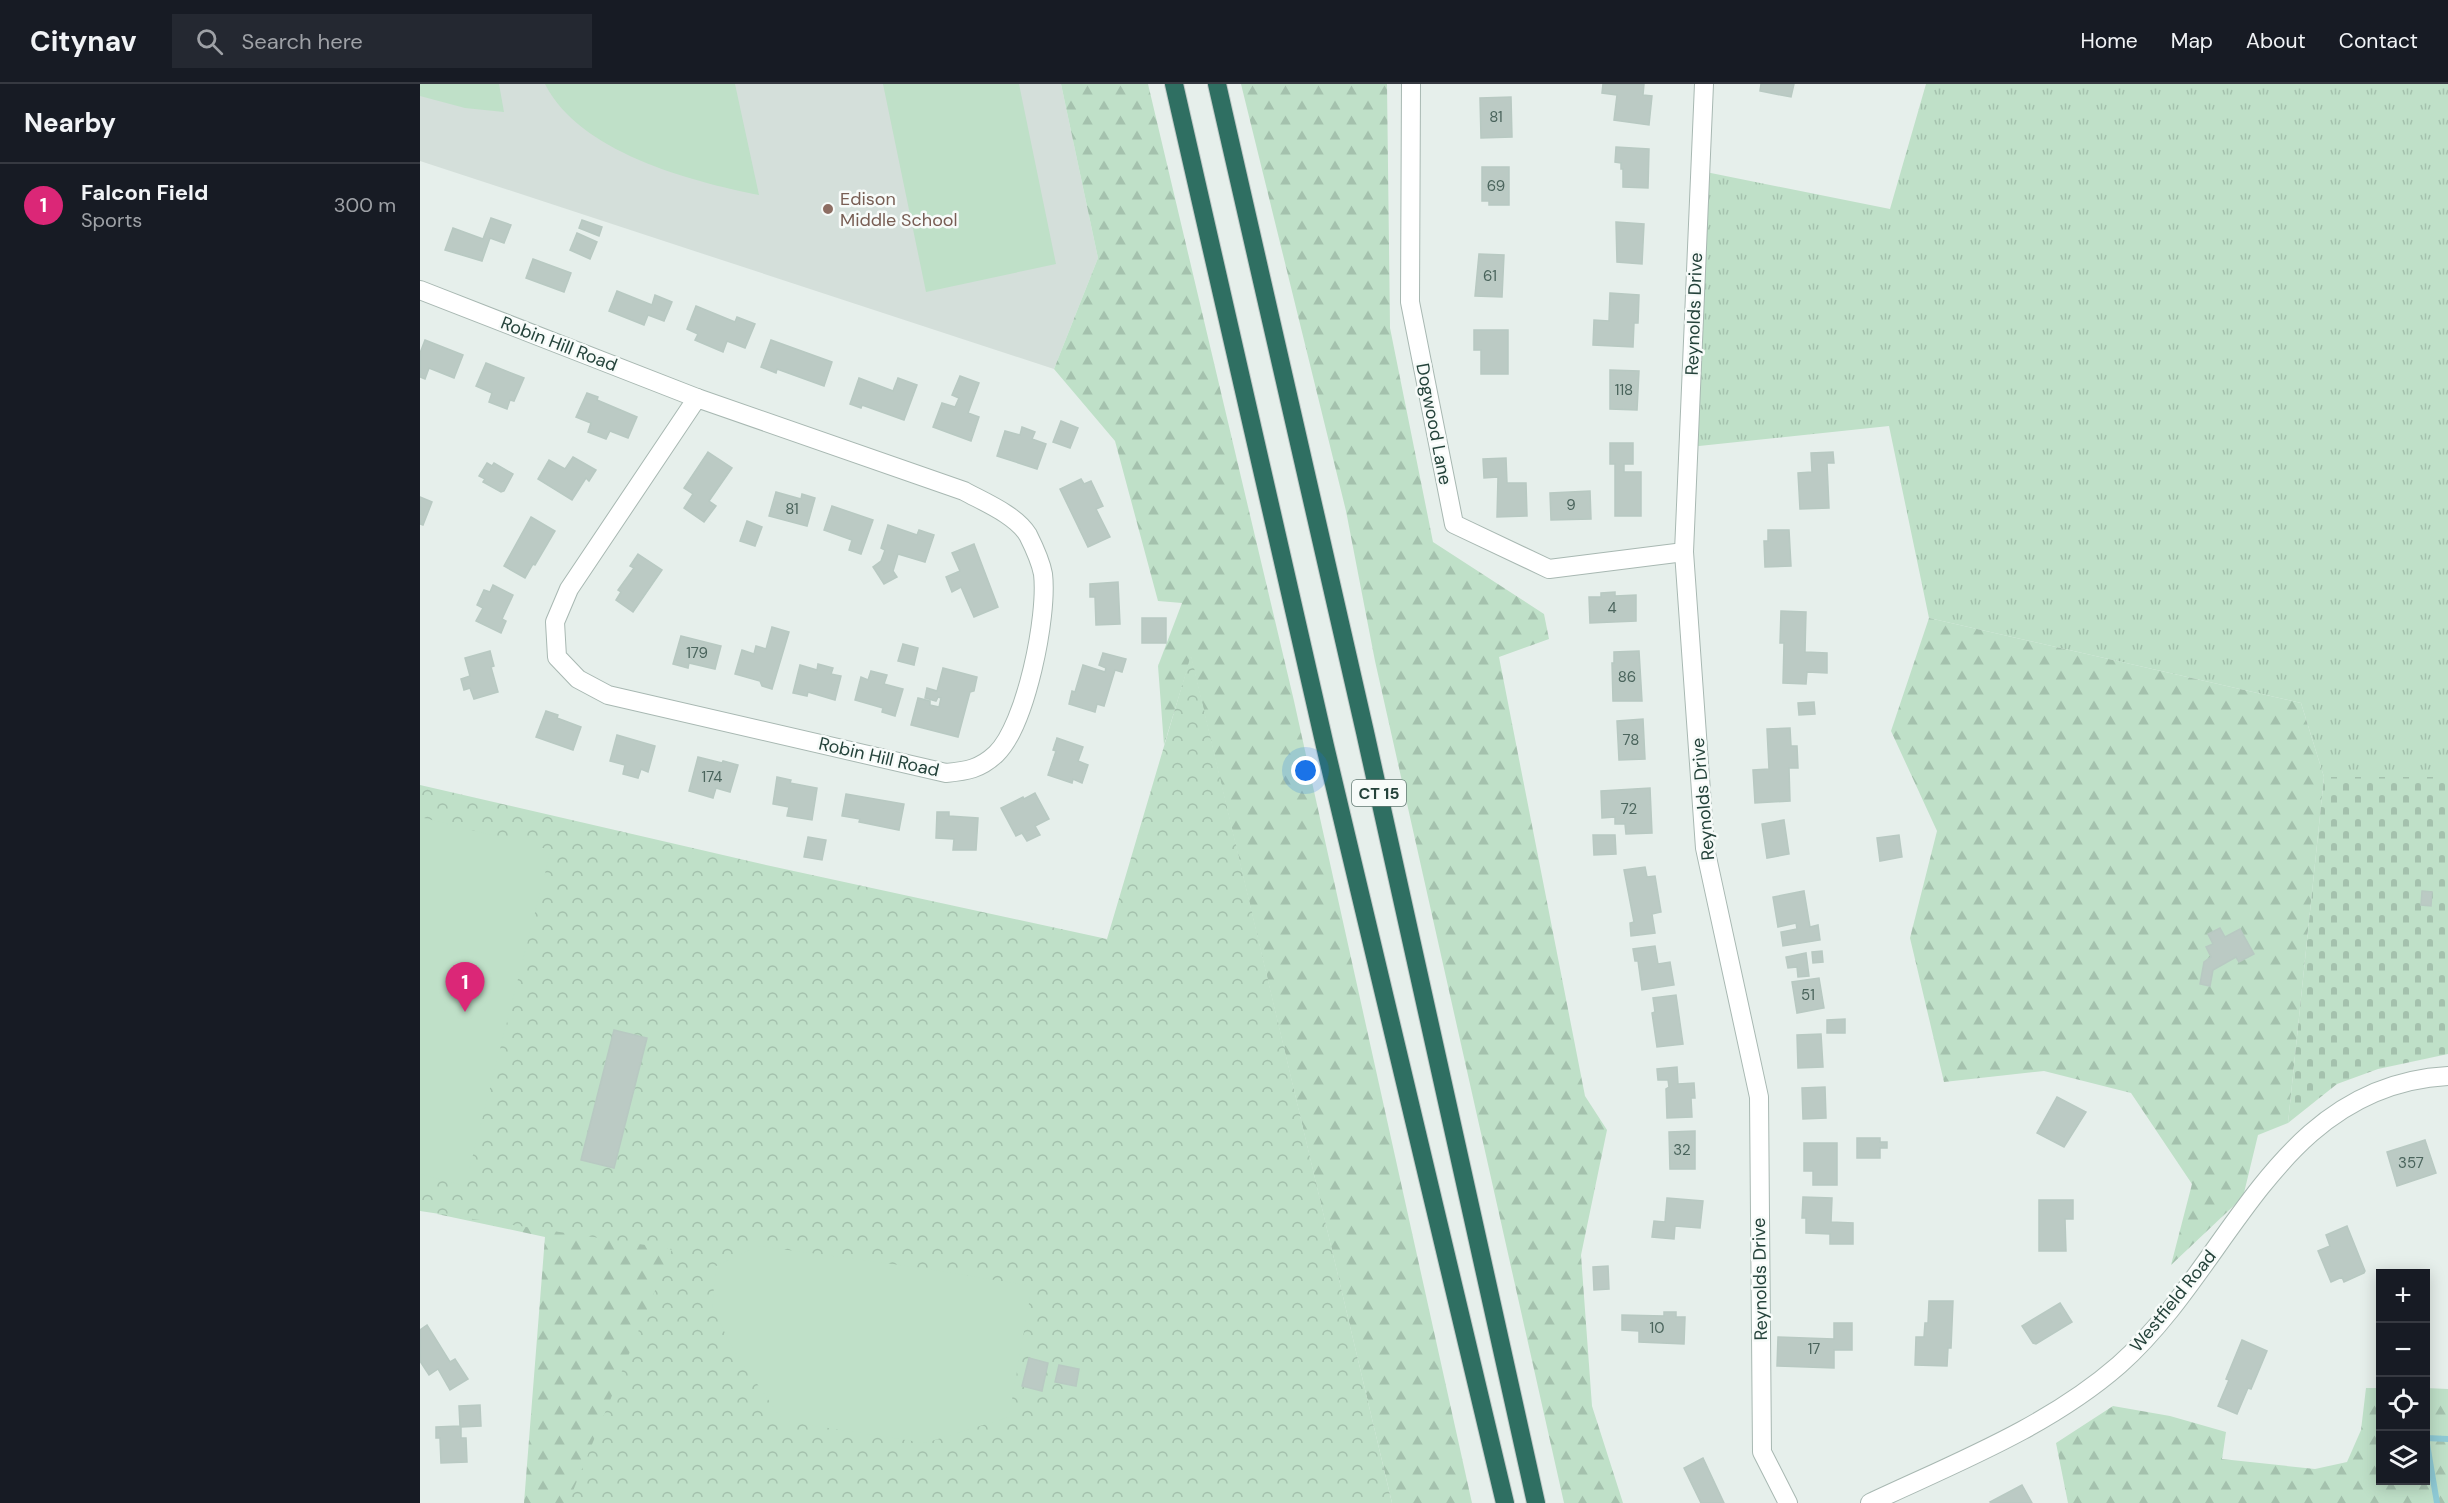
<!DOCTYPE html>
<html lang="en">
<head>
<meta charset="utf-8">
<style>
	:root { --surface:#171b24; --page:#242831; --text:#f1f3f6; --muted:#9ea1a6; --line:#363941; --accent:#db2777 }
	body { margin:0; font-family:"DM Sans",sans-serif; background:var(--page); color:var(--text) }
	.controls { position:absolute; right:18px; bottom:18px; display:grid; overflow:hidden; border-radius:0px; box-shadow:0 3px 15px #0003 }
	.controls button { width:54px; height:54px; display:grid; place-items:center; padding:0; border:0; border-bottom:2px solid var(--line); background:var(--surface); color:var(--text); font:30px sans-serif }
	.you { position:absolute; left:886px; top:687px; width:21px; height:21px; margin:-15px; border:4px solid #fff; border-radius:50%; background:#1a73e8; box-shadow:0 0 0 9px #1a73e833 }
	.badge { display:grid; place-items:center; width:39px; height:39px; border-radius:50%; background:var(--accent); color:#fff; font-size:20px; font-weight:700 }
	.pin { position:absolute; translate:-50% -50px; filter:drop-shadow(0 2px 3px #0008) }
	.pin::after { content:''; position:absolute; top:32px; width:21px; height:18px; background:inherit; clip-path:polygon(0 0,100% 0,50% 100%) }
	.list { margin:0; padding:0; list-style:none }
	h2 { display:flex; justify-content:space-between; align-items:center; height:78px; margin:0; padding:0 24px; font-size:26px }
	h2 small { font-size:20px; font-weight:400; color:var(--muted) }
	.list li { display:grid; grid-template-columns:39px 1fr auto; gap:18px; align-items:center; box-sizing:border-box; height:84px; padding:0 24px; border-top:2px solid var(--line) }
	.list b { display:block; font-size:22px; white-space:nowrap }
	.list p { margin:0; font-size:20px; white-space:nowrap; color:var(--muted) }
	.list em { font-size:20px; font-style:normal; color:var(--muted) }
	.icon { flex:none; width:33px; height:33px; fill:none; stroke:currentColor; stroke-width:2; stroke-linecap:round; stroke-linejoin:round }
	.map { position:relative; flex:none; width:2028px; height:1419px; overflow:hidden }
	header { display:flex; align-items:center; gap:36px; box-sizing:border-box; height:84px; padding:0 30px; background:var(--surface); border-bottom:2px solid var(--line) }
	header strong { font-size:28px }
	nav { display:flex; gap:33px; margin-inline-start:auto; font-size:21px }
	.search { width:420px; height:54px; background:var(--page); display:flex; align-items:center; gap:15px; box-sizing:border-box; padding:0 21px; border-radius:0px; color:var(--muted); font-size:22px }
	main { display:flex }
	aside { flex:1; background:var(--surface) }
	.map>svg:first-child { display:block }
	.built { fill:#d4dfda }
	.grass { fill:url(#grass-tufts) }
	.forest { fill:url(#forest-firs) }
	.cemetery { fill:url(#cemetery-stones) }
	.park { fill:url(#park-crowns) }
	.pitch { fill:#bfe0c8 }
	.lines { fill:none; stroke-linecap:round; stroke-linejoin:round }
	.stream { stroke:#8ec9d4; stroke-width:6 }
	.building { fill:#bbcac4; stroke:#b8c9c2; stroke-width:1.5 }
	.minor-casing { stroke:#a8b8b2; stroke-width:20 }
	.highway-casing { stroke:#c2cac8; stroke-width:20 }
	.minor { stroke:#fff; stroke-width:18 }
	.highway { stroke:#2f6f62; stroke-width:18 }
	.education-dot { fill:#8d6e63; stroke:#f7fbf9; stroke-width:2 }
	.labels { text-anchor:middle; stroke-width:5; stroke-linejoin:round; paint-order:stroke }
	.number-label { font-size:15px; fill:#4a645c }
	.shield { fill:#f7fbf9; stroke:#637a73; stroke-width:1.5 }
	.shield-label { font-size:16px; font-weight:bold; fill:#24423a }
	.education-label { font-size:18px; fill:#785e54; stroke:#f7fbf9; text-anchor:start }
	.street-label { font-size:18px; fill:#24423a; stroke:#f7fbf9 }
</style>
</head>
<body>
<header>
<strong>Citynav</strong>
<div class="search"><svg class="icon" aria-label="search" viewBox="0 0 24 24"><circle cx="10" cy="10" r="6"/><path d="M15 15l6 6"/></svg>Search here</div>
<nav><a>Home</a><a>Map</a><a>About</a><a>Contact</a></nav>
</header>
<main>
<aside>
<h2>Nearby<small></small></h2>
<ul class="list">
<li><span class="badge">1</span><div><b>Falcon Field</b><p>Sports</p></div><em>300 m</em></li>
</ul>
</aside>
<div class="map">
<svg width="2028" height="1419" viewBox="0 0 2028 1419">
	<defs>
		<pattern id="grass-tufts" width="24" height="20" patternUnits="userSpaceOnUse" patternTransform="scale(1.5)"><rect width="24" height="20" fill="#bfe0c8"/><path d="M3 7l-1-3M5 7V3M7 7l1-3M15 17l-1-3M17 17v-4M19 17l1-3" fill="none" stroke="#a4c1ad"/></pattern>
		<pattern id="forest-firs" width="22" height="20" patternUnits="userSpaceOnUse" patternTransform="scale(1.5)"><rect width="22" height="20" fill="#bfe0c8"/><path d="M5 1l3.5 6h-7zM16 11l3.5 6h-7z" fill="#a4c1ad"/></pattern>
		<pattern id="cemetery-stones" width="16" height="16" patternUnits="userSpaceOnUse" patternTransform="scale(1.5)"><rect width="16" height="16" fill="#bfe0c8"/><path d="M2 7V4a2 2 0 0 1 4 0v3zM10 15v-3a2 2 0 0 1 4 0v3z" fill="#a4c1ad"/></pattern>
		<pattern id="park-crowns" width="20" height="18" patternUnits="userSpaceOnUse" patternTransform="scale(1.5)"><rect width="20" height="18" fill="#bfe0c8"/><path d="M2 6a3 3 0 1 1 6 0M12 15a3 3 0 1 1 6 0" fill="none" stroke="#a4c1ad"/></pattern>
	</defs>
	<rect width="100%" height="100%" fill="#e6efeb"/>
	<!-- built -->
	<path class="built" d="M0 0H641L678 174 634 285 0 77Z"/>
	<!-- grass -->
	<path class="grass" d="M1506 0H2028V693H1904L1881 619 1509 534 1469 342 1260 364 1276 86 1470 125Z"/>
	<!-- forest -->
	<g class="forest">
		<path d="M641 0H728L874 617 1052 1419H972L771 573 744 661 738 582 762 519 738 517 695 357 634 285 678 174Z"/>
		<path d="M821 0H967L970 244 1013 458 1124 530 1129 555 1079 573 1165 1012 1187 1046 1161 1171 1172 1322 1203 1419H1144L955 577 926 427Z"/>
		<path d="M1509 534 1881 619 1904 693 1868 1039 1838 1051 1823 1113 1751 1181 1772 1100 1711 1009 1624 987 1524 998 1490 854 1517 747 1471 647Z"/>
		<path d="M188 1098 768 1419H104L125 1153 17 1130Z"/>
		<path d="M1946 1304H1960V1396H2006V1304L2028 1305V1419H1648L1636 1359 1693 1322 1750 1332 1806 1348 1802 1375 1895 1385 1927 1378 1941 1346Z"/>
	</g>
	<!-- cemetery -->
	<path class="cemetery" d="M1904 693H2028V970L1958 985 1917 1000 1868 1039Z"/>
	<!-- park -->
	<path class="park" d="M771 571 972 1419H148L252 1165 0 1127V701L346 781 687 855Z"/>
	<!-- pitch -->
	<g class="pitch">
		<path d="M0 0H79L84 28 45 24 0 12Z"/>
		<path d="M125 0H315L339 111C269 97 159 68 125 0Z"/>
		<path d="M463 0H599L636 180 506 208Z"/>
		<path d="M0 733 131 766 45 1102 0 1090Z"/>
		<path d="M338 1162 502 1184 612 1202 589 1333 505 1359 363 1337 313 1265 292 1223 296 1182Z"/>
	</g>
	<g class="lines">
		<!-- stream -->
		<path class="stream" d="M2017 1419 2006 1354 2028 1355"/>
	</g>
	<!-- building -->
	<g class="building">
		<path d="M1183 0H1224L1223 11 1232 12 1229 41 1194 36 1197 11 1182 9Z"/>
		<path d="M1341 0H1374L1371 13 1340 7Z"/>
		<path d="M1091 13 1092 53 1061 54 1060 14Z"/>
		<path d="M1196 63 1229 65 1228 104 1203 103V85H1201V79L1195 78Z"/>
		<path d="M1062 83H1089V121H1069V117H1062Z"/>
		<path d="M71 134 91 141 84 159 70 154 62 177 25 166 33 144 63 155Z"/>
		<path d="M162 136 182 143 179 152 159 144Z"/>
		<path d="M1196 138 1224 140 1222 180 1197 178Z"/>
		<path d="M157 149 177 158 170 175 150 166Z"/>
		<path d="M1059 170 1084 171 1082 213 1055 212Z"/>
		<path d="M113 175 151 189 144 208 106 194Z"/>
		<path d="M197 207 232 221 235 211 252 218 244 237 228 231 224 241 189 227Z"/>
		<path d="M1190 209 1219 211 1218 239H1214L1213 263 1173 261 1174 236 1189 237Z"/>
		<path d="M276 222 315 238 317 233 335 240 325 264 307 257 303 268 275 256 278 250 267 245Z"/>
		<path d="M1054 246H1088V290H1061V266H1054Z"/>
		<path d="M5 256 43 271 34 294 9 284 5 295 0 293V269Z"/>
		<path d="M351 256 412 278 404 302 357 285 356 289 341 283Z"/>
		<path d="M66 279 104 294 94 317 90 316 87 325 69 318 72 309 56 302Z"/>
		<path d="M1190 286 1219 287 1217 326 1190 325Z"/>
		<path d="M540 292 559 299 548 329 559 333 551 357 513 343 522 319 535 323 539 314 532 311Z"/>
		<path d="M439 294 473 307 478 294 497 301 484 336 442 321 441 324 430 320Z"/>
		<path d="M167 309 178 313 177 316 217 333 208 354 190 347 186 355 168 348 171 339 156 333Z"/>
		<path d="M641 337 658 344 650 364 633 358Z"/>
		<path d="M602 343 615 348 612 355 626 360 617 385 577 372 585 347 600 351Z"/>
		<path d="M1190 359H1213V380H1204V388H1221V432H1195V380H1190Z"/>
		<path d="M288 368 312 384 289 417 296 422 284 438 264 424 273 410 264 404Z"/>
		<path d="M1413 368 1414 379H1407L1409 424 1380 425 1378 389 1392 388 1391 369Z"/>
		<path d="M153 373 176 386 169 397 166 394 152 416 118 395 129 376 145 385Z"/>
		<path d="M1086 374 1087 399H1106L1107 432 1077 433 1078 393 1064 394 1063 375Z"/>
		<path d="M67 379 72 382 74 379 93 390 84 407 81 408 63 398 65 395 59 392Z"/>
		<path d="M661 395 664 400 671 397 683 422 676 425 690 453 668 463 640 405Z"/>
		<path d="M1170 407 1171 435 1131 436 1130 409Z"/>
		<path d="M356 408 381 415 382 410 395 414 387 442 349 432Z"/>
		<path d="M0 413 12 418 3 441 0 440Z"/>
		<path d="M412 422 453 436 441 470 429 466 432 456 404 446Z"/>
		<path d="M111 433 135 447 115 481 113 480 105 494 84 482Z"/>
		<path d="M327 437 342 443 335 462 320 457Z"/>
		<path d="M468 441 497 451 499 446 514 451 505 478 478 470 473 487 477 493 464 500 453 483 461 477 465 466 461 464Z"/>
		<path d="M1348 446H1369L1371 482 1345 483 1344 457H1348Z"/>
		<path d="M554 460 578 523 554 533 541 503 532 508 526 493 540 487 532 469Z"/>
		<path d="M218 470 242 486 213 528 196 516 201 508 198 506 214 484 210 482Z"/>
		<path d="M698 498 700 540 676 541 675 513H670V500Z"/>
		<path d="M73 501 93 511 82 535 86 537 81 549 56 537 63 524 57 521 64 506 70 508Z"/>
		<path d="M1195 508V512L1216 511V537L1170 539 1169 513H1181V509Z"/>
		<path d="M1361 527 1386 528 1385 568 1407 569V589L1387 588 1386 600 1363 599 1364 559H1360Z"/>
		<rect x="722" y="534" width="24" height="25"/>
		<path d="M352 543 369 548 352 605 342 602 340 597 315 590 322 566 334 570 336 562 346 565Z"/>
		<path d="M261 552 301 562 295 585 269 579 268 584 253 580Z"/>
		<path d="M483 560 498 564 494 581 478 577Z"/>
		<path d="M70 567 74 582 71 583 78 608 54 615 50 604 44 606 41 595 50 592 45 574Z"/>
		<path d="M1219 567 1222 617H1193L1192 579H1194V568Z"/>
		<path d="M683 569 706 575 702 588 695 586 684 622 677 620 675 628 649 620 652 607 655 608 663 581 685 588 686 584 679 581Z"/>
		<path d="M398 580 413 584 411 590 421 592 415 616 388 608 387 612 373 609 380 581 397 586Z"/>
		<path d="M523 584 557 593 554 607 550 608 538 653 491 641 498 614 510 617V621L519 623 521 614 518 613 516 617 505 614 507 604 517 607Z"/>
		<path d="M451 587 467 591 464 600 483 605 475 632 462 628 463 624 435 616 441 593 448 596Z"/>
		<path d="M1394 618 1395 630 1379 631 1378 619Z"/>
		<path d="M126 627 138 631 137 634 161 643 153 666 116 653Z"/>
		<path d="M1223 635 1225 675 1199 676 1197 637Z"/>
		<path d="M1370 644 1371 662H1377L1378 684H1369L1370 717 1335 719 1333 686 1349 685 1347 645Z"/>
		<path d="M197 651 235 662 228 688 221 685 218 694 203 690 205 681 190 677Z"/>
		<path d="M637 654 663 663 658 677 668 681 662 699 653 695 652 699 628 691 636 667 633 666Z"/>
		<path d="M278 673 302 679 303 677 318 681 310 708 296 704 293 714 269 707Z"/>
		<path d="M357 693 371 696 370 699 397 704 392 736 367 732 369 723 353 720Z"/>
		<path d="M1230 704 1232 749 1206 750 1205 740H1195V733L1182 734 1181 707Z"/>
		<path d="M615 709 629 735 615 742 620 751 607 757 602 749 596 752 581 724 603 713 604 715Z"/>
		<path d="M426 710 484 720 479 746 439 738 440 735 422 732Z"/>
		<path d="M517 728H529V732L558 734 556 766H533L534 755 516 754Z"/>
		<path d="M1364 736 1369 770 1347 774 1342 740Z"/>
		<path d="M1173 751H1195L1196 770 1174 771Z"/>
		<path d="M1479 751 1482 773 1460 777 1457 754Z"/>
		<path d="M388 753 406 756 402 776 384 773Z"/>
		<path d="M1225 783 1227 793 1235 792 1241 828 1232 830 1235 849 1211 852 1210 839 1214 838 1204 786Z"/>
		<path d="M1384 807 1390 843 1398 841 1400 856 1363 862 1361 848 1377 845 1376 839 1358 843 1353 813Z"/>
		<path d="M2002 807 2012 808 2011 822 2001 821Z"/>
		<path d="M1800 844 1805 853 1820 845 1834 870 1819 878 1816 873 1793 886 1790 902 1780 900 1784 878 1791 873 1786 863 1793 860 1788 850Z"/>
		<path d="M1235 862 1238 880 1250 878 1254 901 1222 906 1218 877H1215L1213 865Z"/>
		<path d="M1402 867 1403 878 1393 879 1392 868Z"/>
		<path d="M1386 869 1389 892 1378 893 1377 883 1368 884 1366 873Z"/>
		<path d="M1399 894 1404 924 1377 929 1372 898Z"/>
		<path d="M1256 911 1263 960 1237 963 1232 929 1235 928 1233 914Z"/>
		<path d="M1425 935V949H1407V936Z"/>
		<path d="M194 946 227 954 194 1084 161 1076Z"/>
		<path d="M1401 950 1403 983 1378 984 1377 951Z"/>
		<path d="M1257 983 1258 1000 1274 999 1275 1014H1271L1272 1033 1247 1034 1246 1005 1249 1003 1248 996H1238L1237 985Z"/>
		<path d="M1405 1003 1406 1034 1383 1035 1382 1004Z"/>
		<path d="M1637 1013 1666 1028 1644 1063 1617 1049Z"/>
		<path d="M1275 1047V1085H1250L1249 1048Z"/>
		<path d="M1437 1054H1460V1058H1467V1064H1460V1074H1437Z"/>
		<path d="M2005 1056 2016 1089 1977 1102 1967 1068Z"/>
		<path d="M1384 1059H1417V1101H1393V1087H1384Z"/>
		<path d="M1383 1113 1412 1114 1411 1138 1433 1139V1160H1410V1150L1386 1149V1134H1382Z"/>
		<path d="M1247 1114 1283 1117 1280 1144 1255 1142 1254 1155 1232 1153 1234 1137 1245 1138Z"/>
		<path d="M1619 1116H1653V1135H1645L1646 1167H1619Z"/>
		<path d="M1927 1142 1945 1187 1944 1189 1924 1198 1922 1193 1911 1198 1898 1167 1910 1162 1906 1151Z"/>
		<path d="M1188 1182 1189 1205 1174 1206 1173 1183Z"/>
		<path d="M1509 1217H1533L1531 1264H1528L1527 1282 1495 1281 1496 1253H1504L1505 1239H1508Z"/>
		<path d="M1640 1219 1652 1238 1616 1260 1613 1259 1602 1242Z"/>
		<path d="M1244 1228H1256V1233H1265L1264 1260 1219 1258V1247L1202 1246V1231L1244 1232Z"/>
		<path d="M1414 1239H1432V1266H1414V1284L1357 1282 1358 1253 1414 1255Z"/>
		<path d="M7 1241 30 1278 35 1275 48 1295 30 1306 18 1285 9 1291 0 1277V1246Z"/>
		<path d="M1822 1256 1847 1267 1831 1305 1828 1304 1817 1330 1798 1322 1809 1296 1806 1295Z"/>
		<path d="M609 1274 628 1279 622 1307 602 1302Z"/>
		<path d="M639 1281 659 1285 656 1302 635 1298Z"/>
		<path d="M60 1321 61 1342 41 1343V1354H46L47 1378 21 1379 20 1354H16V1343L40 1342 39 1322Z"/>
		<path d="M1283 1374 1304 1419H1281L1264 1384Z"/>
		<path d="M1602 1401 1612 1419H1571L1570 1418Z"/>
	</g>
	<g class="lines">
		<defs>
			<g id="minor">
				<path d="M991 0 990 218 1034 440 1129 485 1264 468"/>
				<path d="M1284 0 1264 468 1285 764 1339 1013 1342 1368 1368 1419"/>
				<path d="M0 206 277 314"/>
				<path d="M277 314 544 407C564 418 596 431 608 451 613 461 621 479 623 490 628 532 606 641 576 670 560 685 547 687 526 689L188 611 158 595 137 573 135 538 149 505Z"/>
				<path d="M1450 1419C1535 1379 1628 1343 1699 1281 1810 1183 1856 1001 2028 992"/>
			</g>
			<g id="highway">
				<path d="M754 0 905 662 1085 1419"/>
				<path d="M797 0 945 648 1116 1419"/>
			</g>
		</defs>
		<!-- minor casing -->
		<use href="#minor" class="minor-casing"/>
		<!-- highway casing -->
		<use href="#highway" class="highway-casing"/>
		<!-- minor -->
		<use href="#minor" class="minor"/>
		<!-- highway -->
		<use href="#highway" class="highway"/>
	</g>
	<!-- markers -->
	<circle class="education-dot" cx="408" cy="125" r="6"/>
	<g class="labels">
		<!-- number labels -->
		<g class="number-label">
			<text x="1076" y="38">81</text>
			<text x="1076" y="107">69</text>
			<text x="1070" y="197">61</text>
			<text x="1204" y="311">118</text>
			<text x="1151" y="426">9</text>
			<text x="372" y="430">81</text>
			<text x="1192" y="529">4</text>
			<text x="277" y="574">179</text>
			<text x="1207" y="598">86</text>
			<text x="1211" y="661">78</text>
			<text x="292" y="698">174</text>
			<text x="1209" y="730">72</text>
			<text x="1388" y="916">51</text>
			<text x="1262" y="1071">32</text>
			<text x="1991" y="1084">357</text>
			<text x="1237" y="1249">10</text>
			<text x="1394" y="1270">17</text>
		</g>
		<!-- shield labels -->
		<rect class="shield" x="932" y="696" width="54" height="26" rx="4.5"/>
		<g class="shield-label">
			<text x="959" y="715">CT 15</text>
		</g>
		<!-- education labels -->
		<g class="education-label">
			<text x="420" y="121">Edison<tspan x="420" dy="21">Middle School</tspan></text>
		</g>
		<!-- street labels -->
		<g class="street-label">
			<text transform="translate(1274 230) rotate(-88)" y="6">Reynolds Drive</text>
			<text transform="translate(139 260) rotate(21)" y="6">Robin Hill Road</text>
			<text transform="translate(1014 340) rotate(79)" y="6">Dogwood Lane</text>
			<text transform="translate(459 673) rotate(13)" y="6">Robin Hill Road</text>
			<text transform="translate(1283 715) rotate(-95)" y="6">Reynolds Drive</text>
			<text transform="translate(1340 1195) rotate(-91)" y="6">Reynolds Drive</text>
			<text transform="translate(1753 1217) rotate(-51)" y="6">Westfield Road</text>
		</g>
	</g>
</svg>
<div class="controls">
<button>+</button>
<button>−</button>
<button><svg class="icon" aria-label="locate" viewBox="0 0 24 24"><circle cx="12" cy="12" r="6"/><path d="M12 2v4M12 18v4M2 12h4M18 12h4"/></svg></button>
<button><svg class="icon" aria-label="layers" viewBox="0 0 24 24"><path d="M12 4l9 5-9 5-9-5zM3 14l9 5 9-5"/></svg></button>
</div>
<div class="you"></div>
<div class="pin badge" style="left:45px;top:928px">1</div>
</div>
</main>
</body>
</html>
